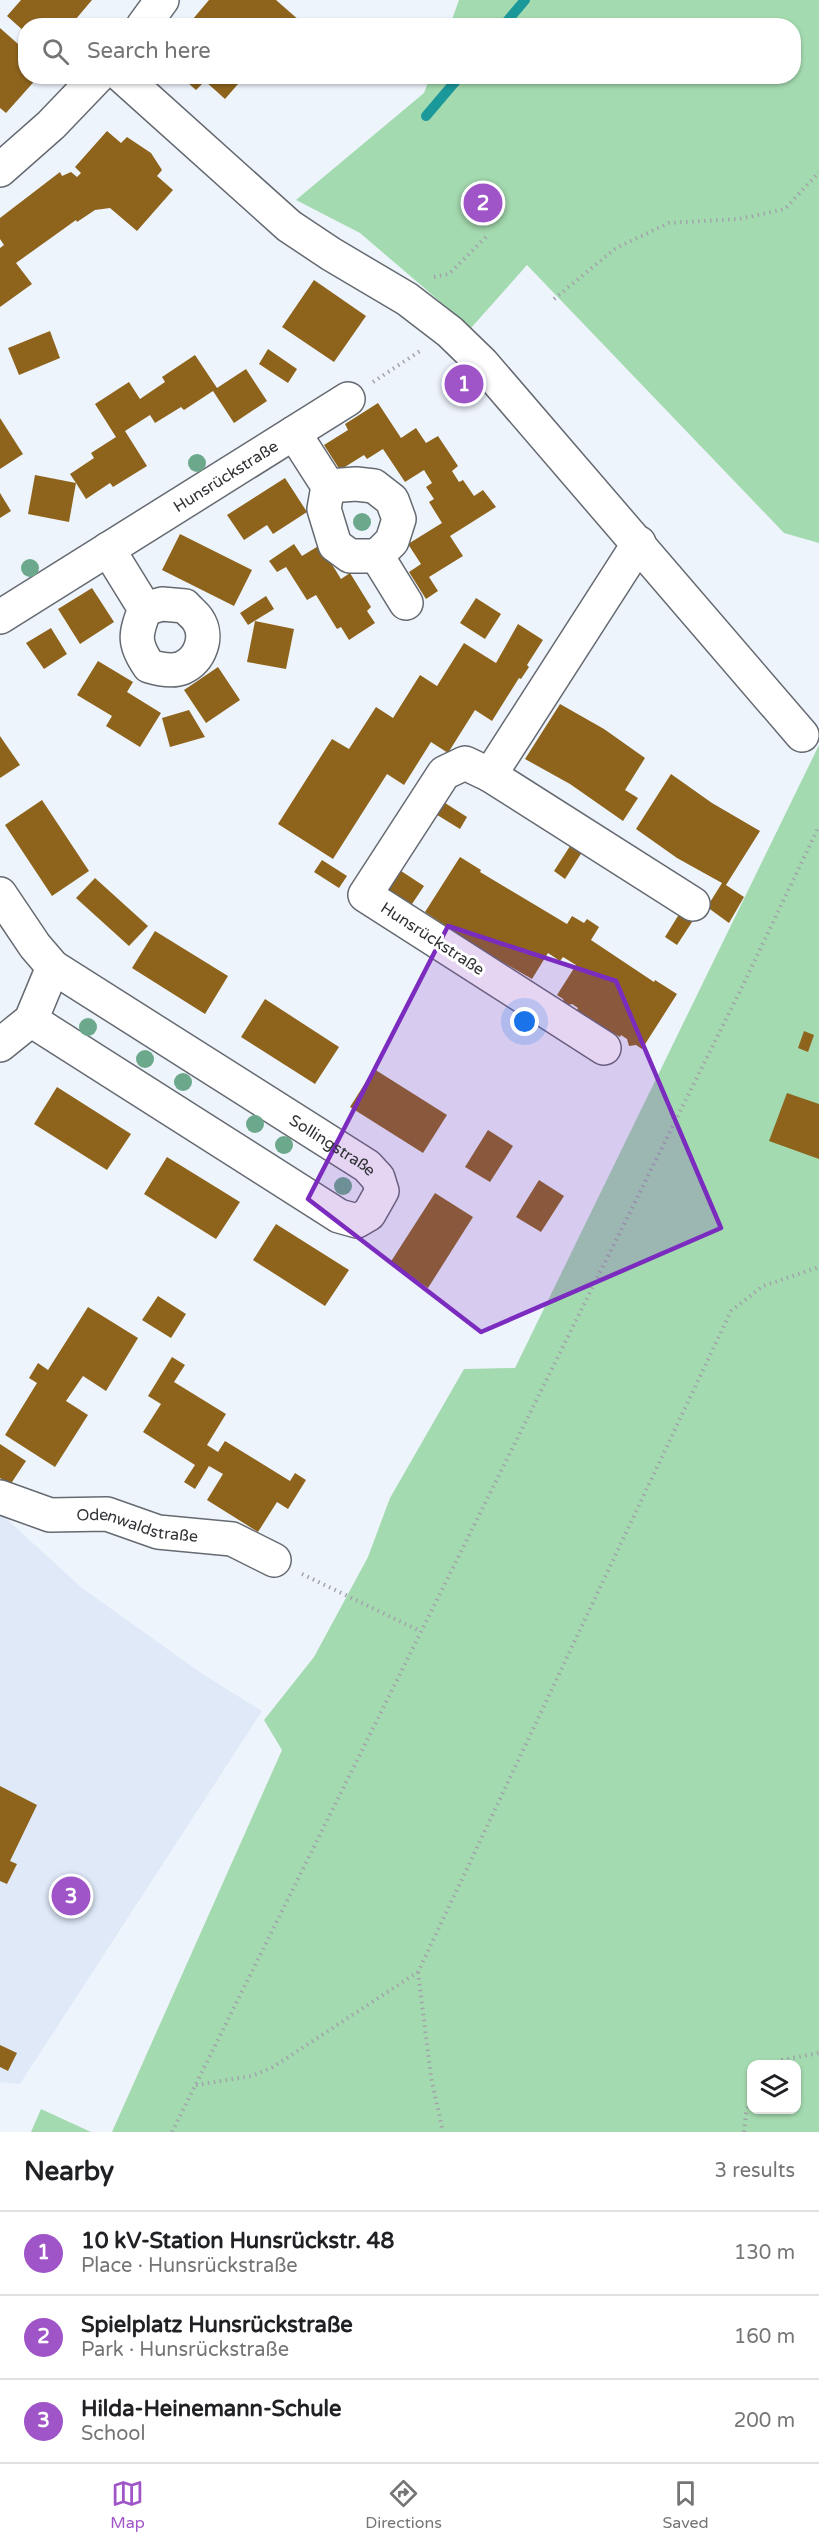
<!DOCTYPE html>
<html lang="en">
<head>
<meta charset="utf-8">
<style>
	:root { --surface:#fff; --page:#f2f2f2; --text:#202124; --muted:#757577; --line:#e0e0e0; --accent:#9f55c8 }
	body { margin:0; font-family:"Varela Round",sans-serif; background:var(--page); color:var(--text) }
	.controls { position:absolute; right:18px; bottom:18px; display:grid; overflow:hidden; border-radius:12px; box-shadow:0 2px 4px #0004 }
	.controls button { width:54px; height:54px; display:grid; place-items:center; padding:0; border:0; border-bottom:2px solid var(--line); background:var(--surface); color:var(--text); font:30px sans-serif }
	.you { position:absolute; left:525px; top:1022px; width:21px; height:21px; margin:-15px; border:4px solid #fff; border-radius:50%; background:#1a73e8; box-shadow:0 0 0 9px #1a73e833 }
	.badge { display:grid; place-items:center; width:39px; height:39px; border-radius:50%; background:var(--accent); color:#fff; font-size:20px; font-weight:700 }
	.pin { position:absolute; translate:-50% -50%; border:3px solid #fff; box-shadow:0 2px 6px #0006 }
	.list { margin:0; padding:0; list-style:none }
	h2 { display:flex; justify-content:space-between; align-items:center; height:78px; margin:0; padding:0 24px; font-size:26px }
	h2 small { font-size:20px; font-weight:400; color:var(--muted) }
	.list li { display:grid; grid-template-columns:39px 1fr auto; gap:18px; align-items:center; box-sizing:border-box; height:84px; padding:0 24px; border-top:2px solid var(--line) }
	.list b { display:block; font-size:22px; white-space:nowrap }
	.list p { margin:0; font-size:20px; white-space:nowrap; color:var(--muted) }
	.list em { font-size:20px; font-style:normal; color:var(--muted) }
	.icon { flex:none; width:33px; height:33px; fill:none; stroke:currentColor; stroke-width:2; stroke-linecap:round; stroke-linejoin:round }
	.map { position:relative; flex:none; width:819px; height:2132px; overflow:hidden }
	.search { position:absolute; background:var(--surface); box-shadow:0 2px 4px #0004; left:18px; right:18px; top:18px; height:66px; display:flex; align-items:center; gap:15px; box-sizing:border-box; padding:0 21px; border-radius:24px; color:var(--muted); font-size:22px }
	.sheet { height:330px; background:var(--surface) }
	nav { display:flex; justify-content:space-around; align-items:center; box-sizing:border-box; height:84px; border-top:2px solid var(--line); background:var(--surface); font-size:16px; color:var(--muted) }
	nav a { display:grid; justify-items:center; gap:3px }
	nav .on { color:var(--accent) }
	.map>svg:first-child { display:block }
	.built { fill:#dfe9f8 }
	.green { fill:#a4daaf; fill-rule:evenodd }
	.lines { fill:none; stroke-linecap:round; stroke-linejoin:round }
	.stream { stroke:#1b989a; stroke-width:10 }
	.building { fill:#8e641d }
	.minor-casing { stroke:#656a71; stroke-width:36 }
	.path { stroke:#a1a5ab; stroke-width:4; stroke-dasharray:1.5 4.5; stroke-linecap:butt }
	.minor { stroke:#fff; stroke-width:33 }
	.tree { fill:#6ca88c }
	.marked { fill:#7b2cbf; fill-opacity:0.2; stroke:#7b2cbf; stroke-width:4.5; stroke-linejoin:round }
	.labels { text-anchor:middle; stroke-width:6; stroke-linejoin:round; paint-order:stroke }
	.street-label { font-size:16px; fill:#303235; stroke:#fff }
</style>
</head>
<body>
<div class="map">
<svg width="819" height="2132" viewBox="0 0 819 2132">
	<rect width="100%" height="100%" fill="#eef4fc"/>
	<!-- built -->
	<path class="built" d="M0 1513 82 1588 201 1673 262 1711 20 2084 0 2082Z"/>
	<!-- green -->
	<g class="green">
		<path d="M459 0H819V543L784 533 527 265 471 328 360 233 296 200 424 93 430 77 794 76V26L450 25Z"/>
		<path d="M819 745V2132H112L282 1750 264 1720 314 1657 368 1557 390 1498 464 1369 515 1368ZM752 2064H796V2110H752Z"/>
		<path d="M41 2109 91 2132H31Z"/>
	</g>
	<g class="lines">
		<!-- stream -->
		<g class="stream">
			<path d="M503 26 525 0"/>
			<path d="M426 116 460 76"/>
		</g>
	</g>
	<!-- building -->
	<g class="building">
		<path d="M21 0H92L70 26H26V33L7 16Z"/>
		<path d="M209 0H276L300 21 296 26H187Z"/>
		<path d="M0 28 26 51V76H39L6 113 0 108Z"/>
		<path d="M180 76H245L225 99 205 81 196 90Z"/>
		<path d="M107 131 121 143 127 137 151 153 162 170 157 176 173 190 137 231 110 208 95 210 77 222 76 220 16 263 32 284 0 307V248L4 245 0 239V218L60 172 62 176 71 172 77 177 81 173 75 167Z"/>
		<path d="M314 280 366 316 334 362 282 327Z"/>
		<path d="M50 331 60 358 19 375 8 348Z"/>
		<path d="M268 349 297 369 288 383 259 364Z"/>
		<path d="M195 355 217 388 246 369 267 401 234 423 213 391 184 410 181 407 155 423 150 415 125 431 147 466 113 487 110 483 86 499 76 483 69 522 28 514 35 475 76 483 70 474 94 458 91 453 116 437 95 404 129 382 140 399 165 382 162 377Z"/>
		<path d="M467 373 475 384 462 394 454 384Z"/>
		<path d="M378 403 401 438 416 428 426 443 438 436 458 466 452 471 459 482 463 480 474 496 483 490 496 507 450 536 463 556 429 577 438 591 426 599 409 572 421 564 408 544 442 523 429 502 434 499 426 487 432 483 424 470 405 482 383 449 367 459 364 455 340 470 324 445 348 430 345 424Z"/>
		<path d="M0 418 23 454 0 469Z"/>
		<path d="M285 478 307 512 273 534 267 525 244 540 227 515Z"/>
		<path d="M0 493 11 511 0 518Z"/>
		<path d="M180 534 252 570 234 606 162 570Z"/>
		<path d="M294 544 302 556 320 545 341 579 350 573 371 607 367 611 375 623 349 640 341 627 337 629 316 595 307 600 286 567 277 572 269 561Z"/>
		<path d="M92 588 114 622 80 644 58 609Z"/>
		<path d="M266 596 274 609 248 625 240 613Z"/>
		<path d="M476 598 501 614 485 639 460 623Z"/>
		<path d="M255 621 294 629 286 669 247 662Z"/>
		<path d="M518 624 543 640 527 665 529 667 521 679 519 678 492 721 475 710 448 753 431 742 404 785 387 774 333 859 278 824 332 739 349 749 376 707 393 718 420 675 437 686 464 643 496 663Z"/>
		<path d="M51 628 67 654 44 669 26 643Z"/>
		<path d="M98 661 133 682 127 692 161 713 140 747 106 726 112 716 77 695Z"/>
		<path d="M218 667 240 700 206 723 184 690Z"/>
		<path d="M560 704 604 729 645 758 625 790 638 798 623 821 570 784 525 759Z"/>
		<path d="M189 710 205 737 170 747 162 718Z"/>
		<path d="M0 736 20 765 0 778Z"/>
		<path d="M671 774 712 803 760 831 726 885 744 897 729 923 707 907 722 883 677 858 636 829Z"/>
		<path d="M42 800 89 871 52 896 5 825Z"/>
		<path d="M442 801 467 817 460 829 434 813Z"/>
		<path d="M572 843 584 849 565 879 554 871Z"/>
		<path d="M460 857 481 870 480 872 567 924 572 916 584 923 587 919 599 927 591 940 654 982 655 980 677 994 642 1049 636 1045 629 1046 627 1039 621 1035 620 1037 613 1033 606 1035 604 1028 592 1020 585 1021 583 1014 577 1010 578 1008 572 1004 565 1006 563 999 557 995 576 965 563 957 560 961 548 953 532 979 488 954 425 912Z"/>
		<path d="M322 860 347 876 339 888 314 872Z"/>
		<path d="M398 869 424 886 408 910 383 894Z"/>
		<path d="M95 878 148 926 129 946 76 898Z"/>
		<path d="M681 911 694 919 677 945 665 937Z"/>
		<path d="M155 931 228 976 205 1014 132 968Z"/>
		<path d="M265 999 339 1047 315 1084 241 1037Z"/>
		<path d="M804 1031 814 1035 808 1052 798 1048Z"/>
		<path d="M374 1069 447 1115 423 1153 350 1107Z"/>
		<path d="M57 1087 131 1134 107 1170 34 1124Z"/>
		<path d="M787 1093 819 1104V1159L769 1141Z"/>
		<path d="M488 1130 513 1146 490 1182 465 1167Z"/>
		<path d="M167 1157 240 1202 216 1239 144 1194Z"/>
		<path d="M539 1180 564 1196 541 1232 516 1217Z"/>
		<path d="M435 1193 473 1217 428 1288 390 1263Z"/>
		<path d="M276 1224 349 1270 325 1306 253 1260Z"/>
		<path d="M158 1296 186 1314 171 1338 142 1320Z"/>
		<path d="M88 1307 138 1338 106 1391 83 1376 66 1401 88 1415 55 1467 5 1435 37 1383 29 1378 38 1363 48 1370Z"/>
		<path d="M172 1357 185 1365 174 1382 226 1414 207 1445 218 1452 225 1441 290 1481 295 1473 306 1480 288 1509 277 1502 258 1532 207 1500 223 1474 209 1466 195 1489 184 1482 195 1465 143 1432 161 1404 148 1396Z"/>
		<path d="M0 1444 26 1461 10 1485 0 1478Z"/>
		<path d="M0 1786 37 1805 10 1861 17 1864 7 1884 0 1881Z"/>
		<path d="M0 2045 17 2053 8 2071 0 2067Z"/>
	</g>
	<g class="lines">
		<defs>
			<g id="minor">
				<path d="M143 26 162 0"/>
				<path d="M122 76 289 226 331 254 407 299 450 332 482 363 802 735"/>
				<path d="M0 170 51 125 98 76"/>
				<path d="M294 433 328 486 324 509 335 545 350 556H377L406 603"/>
				<path d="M328 486 356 484 374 486 392 500 399 519 392 541 377 556"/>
				<path d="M108 549 145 609C135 634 133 643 149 666 159 669 172 672 182 668 200 660 209 637 198 620 195 615 189 611 185 606L162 604 145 609"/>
				<path id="s1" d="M0 617 348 399"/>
				<path d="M490 775 693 904"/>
				<path id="s2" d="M0 894 35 946 53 967 367 1166 378 1178 382 1191 369 1214 357 1221 339 1216 31 1020"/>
				<path d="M0 1045 31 1020 53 967"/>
				<path d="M604 1048 365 895 444 773 465 763 490 775 639 543"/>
				<path id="s3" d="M0 1497 50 1515 107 1514 158 1532 232 1539 274 1560"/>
			</g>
		</defs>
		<!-- minor casing -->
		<use href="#minor" class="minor-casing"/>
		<!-- path -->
		<g class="path">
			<path d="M103 26 110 17"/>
			<path d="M434 277 449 274 488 235"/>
			<path d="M554 299 616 248 669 223 739 219 785 209 819 172"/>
			<path d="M373 382 420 351"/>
			<path d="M302 1574 420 1631"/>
			<path d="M418 1972 431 2077 443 2132"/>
			<path d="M777 2064 782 2060 819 2053"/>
			<path d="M196 2085 252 2076 273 2067 418 1972 731 1311 763 1286 819 1267"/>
			<path d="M172 2132 743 985 819 826"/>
			<path d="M744 2132 746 2114 752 2096"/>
		</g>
		<!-- minor -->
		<use href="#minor" class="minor"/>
	</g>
	<!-- trees -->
	<g class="tree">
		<circle cx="197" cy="463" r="9"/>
		<circle cx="362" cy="522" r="9"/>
		<circle cx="30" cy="568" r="9"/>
		<circle cx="88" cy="1027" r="9"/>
		<circle cx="145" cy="1059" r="9"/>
		<circle cx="183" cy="1082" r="9"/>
		<circle cx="255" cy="1124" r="9"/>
		<circle cx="284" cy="1145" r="9"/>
		<circle cx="343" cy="1186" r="9"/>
	</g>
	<!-- marked area -->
	<path class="marked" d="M448 926 616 981 721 1228 481 1332 308 1199Z"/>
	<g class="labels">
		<!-- street labels -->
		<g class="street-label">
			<text dy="6" stroke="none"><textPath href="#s1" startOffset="266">Hunsrückstraße</textPath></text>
			<text transform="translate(433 938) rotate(33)" y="6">Hunsrückstraße</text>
			<text dy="6" stroke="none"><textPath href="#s2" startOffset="422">Sollingstraße</textPath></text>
			<text dy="6" stroke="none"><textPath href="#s3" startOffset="142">Odenwaldstraße</textPath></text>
		</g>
	</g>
</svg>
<div class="controls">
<button><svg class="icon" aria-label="layers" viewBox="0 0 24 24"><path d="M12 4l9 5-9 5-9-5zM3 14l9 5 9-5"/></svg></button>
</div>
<div class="you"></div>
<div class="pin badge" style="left:464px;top:384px">1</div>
<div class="pin badge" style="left:483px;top:203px">2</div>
<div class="pin badge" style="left:71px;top:1896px">3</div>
<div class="search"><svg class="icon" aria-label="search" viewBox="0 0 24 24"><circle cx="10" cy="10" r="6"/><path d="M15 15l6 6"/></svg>Search here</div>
</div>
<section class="sheet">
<h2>Nearby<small>3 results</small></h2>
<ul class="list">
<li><span class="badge">1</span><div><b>10 kV-Station Hunsrückstr. 48</b><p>Place · Hunsrückstraße</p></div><em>130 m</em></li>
<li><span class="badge">2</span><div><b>Spielplatz Hunsrückstraße</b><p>Park · Hunsrückstraße</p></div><em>160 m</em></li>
<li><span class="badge">3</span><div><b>Hilda-Heinemann-Schule</b><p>School</p></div><em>200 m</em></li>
</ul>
</section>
<nav>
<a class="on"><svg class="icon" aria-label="map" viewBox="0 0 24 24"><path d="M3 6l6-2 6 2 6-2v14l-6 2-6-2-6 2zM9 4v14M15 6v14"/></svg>Map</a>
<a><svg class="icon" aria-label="directions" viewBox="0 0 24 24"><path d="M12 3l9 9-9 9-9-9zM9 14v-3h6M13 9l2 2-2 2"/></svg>Directions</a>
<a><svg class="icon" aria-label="saved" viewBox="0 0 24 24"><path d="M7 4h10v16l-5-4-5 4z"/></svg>Saved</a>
</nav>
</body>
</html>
